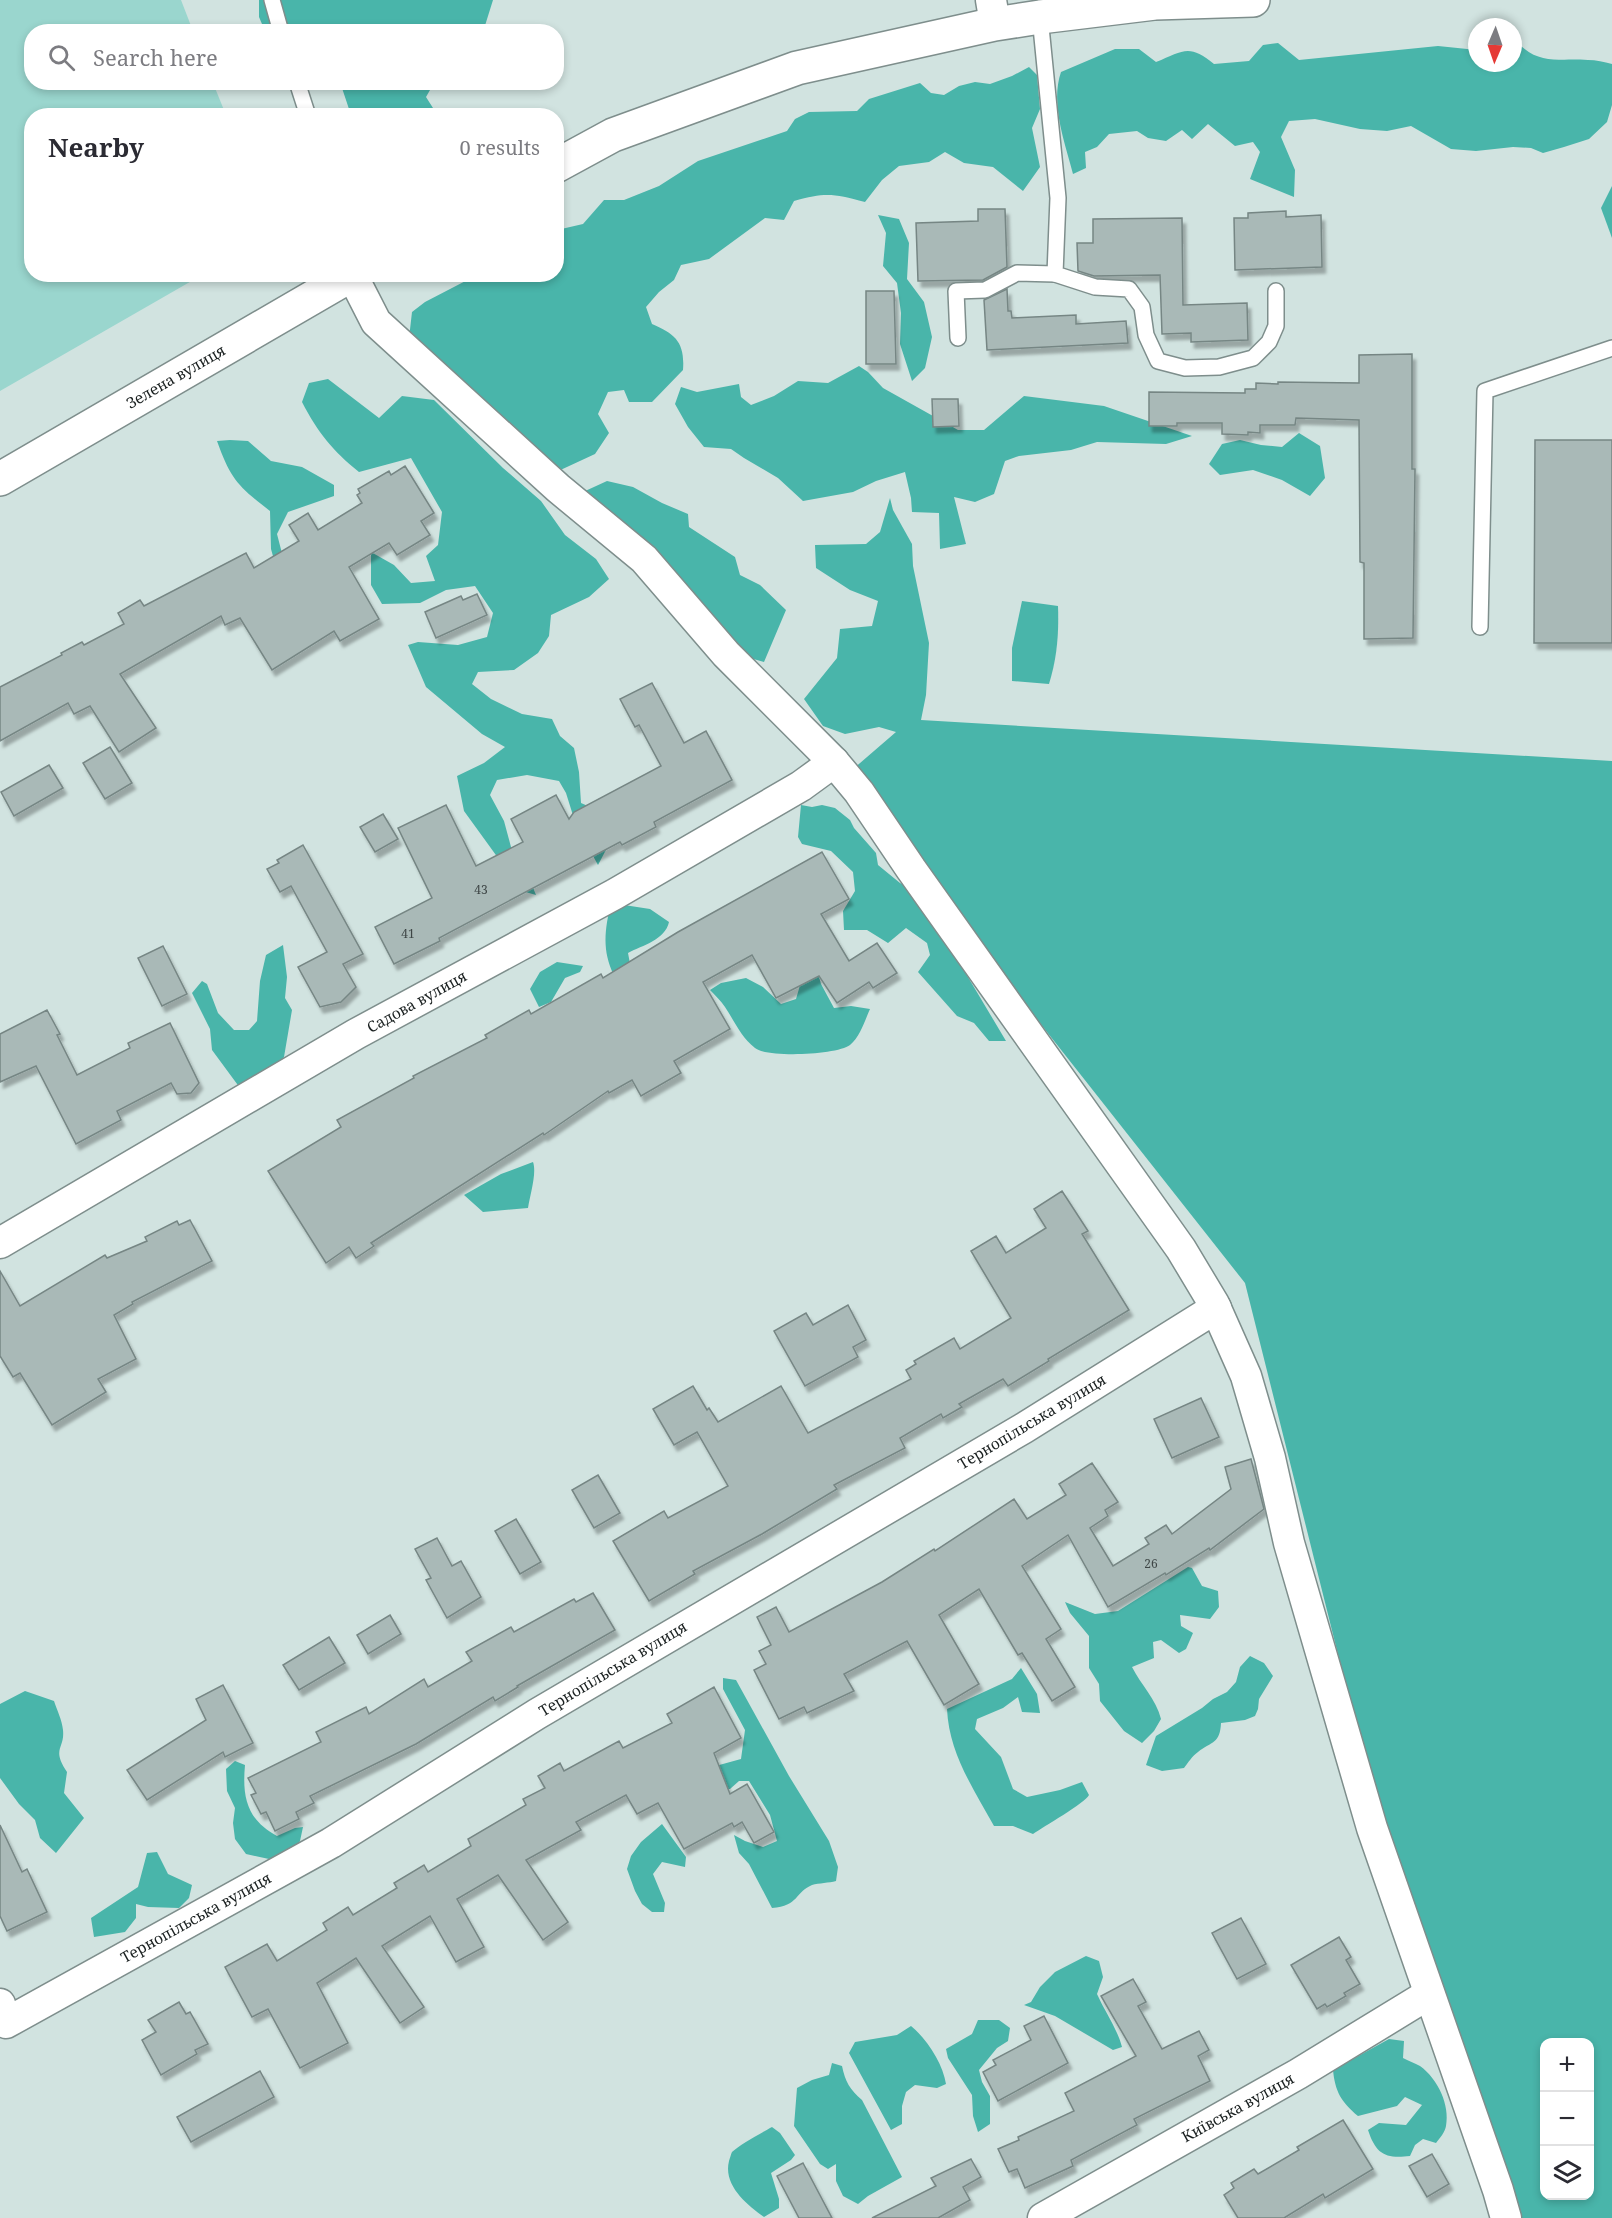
<!DOCTYPE html>
<html lang="en">
<head>
<meta charset="utf-8">
<style>
	:root { --surface:#fff; --page:#f7f7f7; --text:#2b2b33; --muted:#7c7c81; --line:#e1e1e2 }
	body { margin:0; font-family:"Noto Serif",serif; background:var(--page); color:var(--text) }
	.controls { position:absolute; right:18px; bottom:18px; display:grid; overflow:hidden; border-radius:12px; box-shadow:0 3px 9px #0003 }
	.controls button { width:54px; height:54px; display:grid; place-items:center; padding:0; border:0; border-bottom:2px solid var(--line); background:var(--surface); color:var(--text); font:30px sans-serif }
	.compass { position:absolute; left:1468px; top:18px; width:54px; height:54px; border-radius:50%; background:var(--surface); box-shadow:0 3px 9px #0003; rotate:182deg }
	.list { margin:0; padding:0; list-style:none }
	h2 { display:flex; justify-content:space-between; align-items:center; height:78px; margin:0; padding:0 24px; font-size:26px }
	h2 small { font-size:20px; font-weight:400; color:var(--muted) }
	.icon { flex:none; width:33px; height:33px; fill:none; stroke:currentColor; stroke-width:2; stroke-linecap:round; stroke-linejoin:round }
	.map { position:relative; flex:none; width:1612px; height:2218px; overflow:hidden }
	.search { position:absolute; background:var(--surface); box-shadow:0 3px 9px #0003; left:24px; top:24px; width:540px; height:66px; display:flex; align-items:center; gap:15px; box-sizing:border-box; padding:0 21px; border-radius:24px; color:var(--muted); font-size:22px }
	.panel { position:absolute; background:var(--surface); box-shadow:0 3px 9px #0003; left:24px; top:108px; width:540px; height:174px; border-radius:24px }
	.map>svg:first-child { display:block }
	.green { fill:#9ad6ce }
	.forest { fill:#49b5aa; fill-rule:evenodd }
	.building { fill:#a9b9b7; stroke:#768684; stroke-width:1.5; filter:url(#shadow) }
	.lines { fill:none; stroke-linecap:round; stroke-linejoin:round }
	.service-casing { stroke:#7e8e8c; stroke-width:18 }
	.minor-casing { stroke:#7e8e8c; stroke-width:33 }
	.trunk-casing { stroke:#7e8e8c; stroke-width:36 }
	.service { stroke:#fff; stroke-width:15 }
	.minor { stroke:#fff; stroke-width:30 }
	.trunk { stroke:#fff; stroke-width:33 }
	.labels { text-anchor:middle; stroke-width:4.5; stroke-linejoin:round; paint-order:stroke }
	.number-label { font-size:12px; fill:#3e4646 }
	.street-label { font-size:15px; fill:#1a2020; stroke:#fff }
</style>
</head>
<body>
<div class="map">
<svg width="1612" height="2218" viewBox="0 0 1612 2218">
	<defs>
		<filter id="shadow"><feDropShadow dx="3.5" dy="6" stdDeviation="1.5" flood-color="#0004"/></filter>
	</defs>
	<rect width="100%" height="100%" fill="#d1e3e0"/>
	<!-- green -->
	<path class="green" d="M0 0H181L193 31 32 32V82L213 83 226 115 32 116V274L202 275 0 391Z"/>
	<!-- forest -->
	<g class="forest">
		<path d="M259 0H493L483 32 265 31 259 17Z"/>
		<path d="M1513 37C1536 66 1555 58 1588 60 1596 60 1604 62 1612 64V105L1607 122 1589 139 1564 147 1543 153 1531 148 1513 147 1476 151 1451 149 1411 126 1387 131 1360 129 1315 119 1289 121 1281 137 1295 170 1294 197 1250 179 1260 152 1253 142 1235 146 1208 124 1192 139 1182 130 1166 141 1148 138 1137 131 1109 134 1097 147 1085 152 1086 168 1073 174C1065 143 1050 104 1061 72L1115 49H1139L1156 62C1183 51 1189 43 1214 64L1249 61 1263 45 1278 43 1299 60 1438 46 1477 50V63H1513Z"/>
		<path d="M1029 67 1037 75 1040 109 1032 128 1040 167 1023 191 993 167 964 163 945 152 929 162 899 166 882 180 865 202C834 194 826 192 794 201L784 220 765 218 709 259 681 265 674 280 659 292 646 307 652 324C676 334 685 343 683 370L652 402H629L624 390 608 392 598 414 609 433 595 454 554 473 408 347 412 312 425 302 477 275 556 274 557 230 583 224 604 200H624L659 186 698 161 787 131 795 119 809 112 857 111 869 99 920 83 931 93 944 95 959 86 975 82 990 84 1012 76Z"/>
		<path d="M338 83H434L426 97 433 108 424 115H351L341 85Z"/>
		<path d="M1612 186V238L1601 208Z"/>
		<path d="M878 215 899 219 909 243 907 279 924 302 932 337 925 368 912 381 900 344 901 313 897 283 883 266 886 233Z"/>
		<path d="M859 366 868 372 883 388 958 430H984L1024 396 1104 406 1192 436 1166 444 1097 442 1071 450 1019 456 1005 461 994 494 975 502 954 497 966 544 940 549 939 513 912 512 911 498 905 472 876 481 853 492 803 501 778 478 744 458 731 449 704 447 688 427 675 404 681 387 697 392 739 384 741 397 751 405 774 396 798 381 828 383Z"/>
		<path d="M328 379 379 418 402 396 434 400 503 468 541 501 565 535 596 559 609 579 589 597 551 615 549 636 538 653 514 670 478 672 472 684 491 699 522 714 552 719 560 736 574 748 579 772 581 803 597 810 608 846 598 865 576 825 566 793 559 781 527 775 497 780 490 795 504 821 511 847 527 873 536 895 522 891 464 811 457 776 484 763 505 747 482 734 426 687 408 645 418 642 458 645 487 637 493 613 475 586 446 590 420 603 382 604 371 585V552L394 565 411 583 435 581 426 556 438 545 442 512 411 458 359 472C333 451 318 433 302 402L309 383Z"/>
		<path d="M1299 433 1320 446 1325 478 1310 496 1282 480 1253 470 1220 475 1209 464 1222 444 1240 440 1261 445 1282 447Z"/>
		<path d="M230 440 248 441 271 461 302 467 334 485V496L288 512 277 534 285 565 282 588 271 549 270 511C238 486 231 480 217 441Z"/>
		<path d="M607 481 633 487 662 503 688 514 689 527 735 557 740 575 760 585 786 610 764 662 743 656 583 492Z"/>
		<path d="M890 498 893 510 912 544 913 566 929 643 926 695 921 720 1612 761V2218H1520L1380 1822 1245 1283 845 776 896 732 879 727 845 734 823 726 804 699 837 658 840 629 872 626 878 601 850 590 816 568 815 545 866 544 880 532ZM1544 2042H1590V2196H1544Z"/>
		<path d="M1022 601 1058 606C1059 634 1057 658 1049 684L1012 681V648Z"/>
		<path d="M801 805 812 807 822 805 835 808 850 820 854 828 876 853 878 865 900 883 918 892 937 917 946 946 959 962 1006 1041H989L974 1023 957 1016 918 972 930 955 927 943 906 928 888 943 867 930H844L843 911 855 891 853 872 831 851 802 844 798 837Z"/>
		<path d="M624 905 650 909 669 922C665 940 643 945 628 953L631 969 618 983C604 959 603 939 609 912Z"/>
		<path d="M283 945 287 977 285 998 292 1010 284 1057 278 1068 240 1088 212 1050 210 1029 192 993 202 981 207 984 218 1013 234 1030H249L257 1021 260 981 266 955Z"/>
		<path d="M557 962 583 966 580 972 565 978 551 1002 539 1007 530 989 540 972Z"/>
		<path d="M817 970 821 984 834 1008 851 1006 870 1009C865 1020 860 1037 850 1045 837 1055 767 1058 755 1048 741 1037 735 1022 725 1007 721 1001 715 995 710 990L721 983 746 978 763 987 781 1004 796 999 801 982Z"/>
		<path d="M533 1162C537 1173 530 1195 528 1208L483 1212 464 1195 501 1174Z"/>
		<path d="M1188 1567 1192 1568 1202 1586 1218 1591 1219 1607 1210 1619 1180 1615 1181 1626 1193 1633 1186 1649 1179 1653 1161 1640 1153 1642 1154 1658 1132 1667C1141 1685 1156 1699 1161 1719L1154 1731 1142 1743 1124 1731 1100 1701 1099 1684 1089 1668V1636L1070 1613 1065 1602 1095 1614 1118 1611Z"/>
		<path d="M1250 1656 1264 1663 1273 1676 1259 1699 1258 1709 1255 1716 1245 1720 1221 1723C1220 1744 1212 1741 1198 1752 1192 1756 1188 1763 1184 1768L1162 1771 1146 1765 1156 1736 1202 1708 1213 1699 1227 1692 1236 1682 1240 1667Z"/>
		<path d="M1021 1668 1037 1694 1040 1713 1022 1712 1018 1697 1003 1708 977 1719 975 1729 1001 1757 1013 1789 1027 1797 1060 1790 1082 1782 1089 1795C1085 1803 1043 1827 1033 1834L1013 1826H994C973 1788 949 1753 947 1709L1012 1679Z"/>
		<path d="M723 1678 736 1680 789 1776 829 1841 838 1867 836 1881C829 1883 819 1883 812 1885 795 1892 799 1906 772 1908L749 1864 739 1853 734 1835 745 1841 763 1847 777 1841 770 1815 749 1781H739L730 1789 707 1790 712 1767 741 1759 745 1730 723 1689Z"/>
		<path d="M25 1691 54 1701C57 1710 62 1720 63 1730 65 1749 51 1748 67 1772L64 1793 84 1818 56 1853 40 1838 35 1820 19 1804 0 1778V1704Z"/>
		<path d="M235 1761 245 1765C242 1797 247 1820 277 1836L295 1828 303 1827 300 1841 292 1855 269 1859 246 1854 235 1839 233 1823 235 1808 227 1791 226 1769Z"/>
		<path d="M662 1824 686 1857 685 1867 662 1862 653 1874 665 1903 664 1912H652L642 1904 635 1891 627 1869 631 1856 641 1842Z"/>
		<path d="M157 1852 168 1874 192 1885 189 1898 179 1908 148 1907 136 1904V1918L125 1932 94 1937 91 1918 138 1887 147 1853Z"/>
		<path d="M1086 1956 1099 1961 1103 1977 1097 1994C1105 2012 1117 2028 1122 2047L1113 2050 1055 2016 1024 2005 1031 2002 1040 1987 1055 1972Z"/>
		<path d="M978 2020H999L1010 2028 1008 2041 997 2048 979 2070 982 2082 990 2096V2124L978 2132 973 2116 972 2095 948 2058 946 2049 972 2034Z"/>
		<path d="M911 2026C927 2039 943 2064 946 2084L937 2088 915 2085 906 2092 902 2106V2124L891 2130 849 2053 855 2042 897 2035Z"/>
		<path d="M1389 2039 1404 2041 1403 2058C1408 2061 1415 2063 1420 2066 1438 2079 1450 2105 1446 2126 1445 2132 1440 2138 1436 2143L1423 2139 1415 2145 1410 2156C1385 2159 1376 2154 1368 2130L1379 2123 1406 2125 1422 2105 1405 2097 1397 2106 1358 2116C1341 2102 1335 2091 1333 2070Z"/>
		<path d="M832 2063 842 2066C845 2081 850 2090 862 2100L902 2177 868 2196 858 2204 843 2196 836 2181V2164L828 2169 820 2164 794 2126 797 2088 812 2080 829 2075Z"/>
		<path d="M772 2127 780 2133 795 2155 791 2160 771 2173 779 2199V2208L764 2217C746 2204 723 2185 729 2161 730 2158 731 2154 732 2152 739 2145 763 2132 772 2127Z"/>
	</g>
	<!-- building -->
	<g class="building">
		<path d="M978 209H1005L1007 267 983 280 918 281 916 223 978 221Z"/>
		<path d="M1286 211V217L1321 215 1322 267 1235 270 1234 218H1248V213Z"/>
		<path d="M1182 218 1183 305 1247 303 1248 340 1191 342V333L1162 334 1160 275 1094 276 1078 271 1077 243H1093V219Z"/>
		<path d="M1007 289 1008 311H1011L1012 318 1076 315V324L1126 321 1128 343 987 350 984 300Z"/>
		<path d="M866 291H894L896 364H866Z"/>
		<path d="M1412 354V469H1415L1413 638 1364 639V563L1360 562 1359 420 1296 418 1295 425H1260V433L1248 432V435L1222 434V423H1177V426H1149V392L1245 393V389H1256V383L1278 384V382L1359 383V355Z"/>
		<path d="M932 399H958L959 426 933 427Z"/>
		<path d="M1535 440H1612V643H1534Z"/>
		<path d="M405 466 434 513 421 521 430 535 397 555 389 543 349 567 379 619 340 641 334 631 272 670 240 618 225 625 221 616 120 674 156 728 119 752 90 706 74 714 68 703 0 741V687L62 655 61 653 82 642 84 645 124 624 118 613 140 600 144 606 246 553 254 568 299 541 289 525 308 513 318 530 362 503 357 495 360 493 358 489 389 471 391 475Z"/>
		<path d="M477 594 487 615 436 638 425 612 461 596 463 600Z"/>
		<path d="M652 683 684 743 706 731 732 780 654 822 656 827 622 845 620 842 439 938 440 941 394 964 375 927 432 898 398 828 446 805 476 866 523 842 511 819 556 795 569 819 574 812 661 766 639 725 635 727 620 699Z"/>
		<path d="M110 747 132 783 105 799 83 763Z"/>
		<path d="M49 765 63 788 14 816 1 792Z"/>
		<path d="M383 814 398 839 375 852 360 827Z"/>
		<path d="M303 845 363 954 343 964 356 987 341 1002 320 1007 298 967 327 952 291 886 280 892 267 869 279 863 277 860Z"/>
		<path d="M822 852 849 899 821 914 849 961 877 943 897 973 873 988 869 982 837 1003 819 976 776 998 752 955 703 982 730 1029 674 1061 681 1073 641 1096 632 1080 609 1093 608 1091 544 1135 543 1133 371 1243 374 1246 356 1258 349 1247 326 1263 268 1171 341 1127 337 1120 414 1078 413 1076 487 1038 485 1035 529 1010 531 1014 601 974 603 978 678 932Z"/>
		<path d="M163 946 187 994 162 1006 138 958Z"/>
		<path d="M47 1010 60 1034 57 1035 77 1075 130 1048 128 1043 170 1023 199 1083 191 1093 177 1094 171 1083 117 1111 121 1120 76 1144 36 1066 0 1082V1034Z"/>
		<path d="M1062 1191 1088 1231 1082 1234 1129 1310 1048 1359 1049 1361 1008 1386 1003 1379 959 1404 962 1407 943 1418 941 1414 900 1438 905 1448 834 1485 837 1489 762 1534 693 1571 695 1574 649 1601 613 1541 664 1511 668 1518 728 1486 697 1432 674 1445 653 1409 693 1386 707 1410 709 1408 718 1422 781 1386 808 1433 911 1379 906 1370 916 1364 914 1361 954 1338 960 1349 1011 1318 971 1251 996 1236 1006 1253 1046 1228 1034 1209Z"/>
		<path d="M190 1220 212 1261 132 1302 133 1304 114 1315 136 1359 98 1379 106 1392 52 1425 20 1373 13 1377 0 1356V1271L20 1306 105 1255 107 1258 147 1241 145 1237 177 1221 179 1225Z"/>
		<path d="M848 1305 866 1340 853 1347 858 1357 805 1386 774 1331 806 1313 813 1325Z"/>
		<path d="M1201 1398 1219 1437 1172 1458 1154 1419Z"/>
		<path d="M1251 1459 1264 1509 1210 1550 1209 1548 1166 1575 1165 1573 1108 1607 1068 1535 1022 1566 1061 1629 1046 1639 1075 1687 1052 1701 1022 1653 1018 1655 979 1589 939 1615 979 1684 944 1705 907 1641 844 1674 854 1691 807 1713 804 1707 779 1719 754 1670 766 1664 759 1651 771 1645 757 1617 776 1607 789 1632 882 1582 934 1549 935 1551 1014 1499 1027 1519 1066 1495 1059 1484 1092 1463 1118 1502 1105 1510 1108 1516 1090 1528 1113 1566 1149 1544 1145 1538 1166 1525 1172 1534 1231 1489 1225 1467Z"/>
		<path d="M598 1475 620 1513 594 1528 572 1490Z"/>
		<path d="M516 1519 541 1562 520 1574 495 1531Z"/>
		<path d="M437 1538 452 1566 461 1561 481 1597 447 1618 426 1580 431 1578 415 1549Z"/>
		<path d="M593 1593 615 1630 517 1686 518 1687 495 1701 493 1697 416 1744 310 1796 314 1803 296 1812 299 1819 275 1831 266 1812 261 1814 251 1795 256 1793 248 1778 321 1742 316 1732 366 1707 369 1714 424 1679 428 1687 472 1661 466 1652 511 1627 514 1632 574 1599 576 1602Z"/>
		<path d="M390 1615 401 1634 368 1654 357 1635Z"/>
		<path d="M329 1637 345 1663 299 1690 283 1665Z"/>
		<path d="M223 1685 253 1743 225 1757 223 1752 147 1800 127 1770 206 1720 196 1699Z"/>
		<path d="M714 1687 741 1738 714 1753 730 1794 747 1784 774 1832 754 1843 742 1822 734 1827 732 1823 684 1849 658 1803 637 1814 626 1795 576 1822 581 1830 526 1860 568 1922 543 1940 498 1875 457 1899 484 1947 456 1962 430 1916 382 1946 424 2007 400 2023 356 1958 317 1983 348 2043 300 2068 268 2009 252 2017 225 1967 267 1944 277 1961 327 1930 323 1923 348 1907 353 1915 397 1888 394 1883 424 1865 428 1872 471 1846 468 1839 526 1805 523 1799 545 1788 538 1776 560 1763 564 1771 619 1741 623 1748 672 1723 667 1714Z"/>
		<path d="M0 1825 22 1872 27 1869 47 1912 7 1931 0 1916Z"/>
		<path d="M1241 1918 1266 1964 1237 1979 1212 1933Z"/>
		<path d="M1339 1937 1351 1957 1346 1960 1360 1984 1344 1993 1346 1996 1327 2007 1325 2004 1317 2009 1291 1965Z"/>
		<path d="M1133 1979 1146 2002 1138 2006 1162 2049 1199 2031 1209 2050 1198 2056 1210 2081 1134 2119 1137 2125 1071 2160 1073 2166 1025 2188 1017 2169 1009 2172 998 2149 1019 2140 1018 2137 1074 2111 1065 2093 1136 2056 1101 1996Z"/>
		<path d="M179 2002 186 2014 190 2012 208 2044 195 2050 197 2054 161 2075 142 2040 156 2032 148 2020Z"/>
		<path d="M1044 2016 1068 2063 998 2101 983 2072 996 2065 993 2060 1031 2040 1024 2026Z"/>
		<path d="M260 2071 274 2097 191 2142 177 2117Z"/>
		<path d="M1343 2120 1373 2169 1325 2198 1323 2194 1284 2218H1238L1224 2195 1234 2188 1231 2183 1254 2169 1258 2174 1299 2150 1297 2147Z"/>
		<path d="M1432 2154 1449 2184 1427 2197 1409 2166Z"/>
		<path d="M971 2159 981 2177 963 2187 970 2200 938 2218H872L936 2186 931 2178Z"/>
		<path d="M803 2163 832 2218H799L777 2176Z"/>
	</g>
	<g class="lines">
		<defs>
			<g id="service">
				<path d="M272 0 281 32"/>
				<path d="M1040 17 1058 198 1055 274 1095 287 1129 289 1142 307 1146 335 1158 361 1185 368 1219 367 1253 358 1269 342 1276 326V291"/>
				<path d="M297 82 308 116"/>
				<path d="M958 338 956 291 985 290 1017 273 1055 274"/>
				<path d="M1480 627 1485 391 1612 348"/>
			</g>
			<g id="minor">
				<path d="M991 0 995 24"/>
				<path d="M352 275 376 322 558 488 644 559 726 654 834 762 859 792 911 869 1181 1249 1214 1304 1246 1376 1270 1458 1289 1543 1372 1828 1498 2190 1506 2218"/>
				<path d="M0 1243 356 1034 615 894 801 786 834 762"/>
				<path d="M0 2004 6 2023 331 1843 537 1714 1024 1428 1216 1308"/>
				<path d="M1043 2218 1298 2074 1429 1994"/>
			</g>
			<g id="trunk">
				<path d="M556 166 613 135 797 68 995 24 1040 17 1155 3 1253 0"/>
				<path d="M0 479 353 274"/>
			</g>
		</defs>
		<!-- service casing -->
		<use href="#service" class="service-casing"/>
		<!-- minor casing -->
		<use href="#minor" class="minor-casing"/>
		<!-- trunk casing -->
		<use href="#trunk" class="trunk-casing"/>
		<!-- service -->
		<use href="#service" class="service"/>
		<!-- minor -->
		<use href="#minor" class="minor"/>
		<!-- trunk -->
		<use href="#trunk" class="trunk"/>
	</g>
	<g class="labels">
		<!-- number labels -->
		<g class="number-label">
			<text x="481" y="894">43</text>
			<text x="408" y="938">41</text>
			<text x="1151" y="1568">26</text>
		</g>
		<!-- street labels -->
		<g class="street-label">
			<text transform="translate(176 377) rotate(-30)" y="5">Зелена вулиця</text>
			<text transform="translate(417 1002) rotate(-29)" y="5">Садова вулиця</text>
			<text transform="translate(1032 1422) rotate(-31)" y="5">Тернопільська вулиця</text>
			<text transform="translate(613 1669) rotate(-31)" y="5">Тернопільська вулиця</text>
			<text transform="translate(196 1918) rotate(-29)" y="5">Тернопільська вулиця</text>
			<text transform="translate(1238 2108) rotate(-29)" y="5">Київська вулиця</text>
		</g>
	</g>
</svg>
<div class="controls">
<button>+</button>
<button>−</button>
<button><svg class="icon" aria-label="layers" viewBox="0 0 24 24"><path d="M12 4l9 5-9 5-9-5zM3 14l9 5 9-5"/></svg></button>
</div>
<svg class="compass" viewBox="-18 -18 36 36"><path d="M0-13l5 13h-10z" fill="#e53935"/><path d="M0 13l5-13h-10z" fill="#7c7c81"/></svg>
<div class="search"><svg class="icon" aria-label="search" viewBox="0 0 24 24"><circle cx="10" cy="10" r="6"/><path d="M15 15l6 6"/></svg>Search here</div>
<section class="panel">
<h2>Nearby<small>0 results</small></h2>
<ul class="list">
</ul>
</section>
</div>
</body>
</html>
